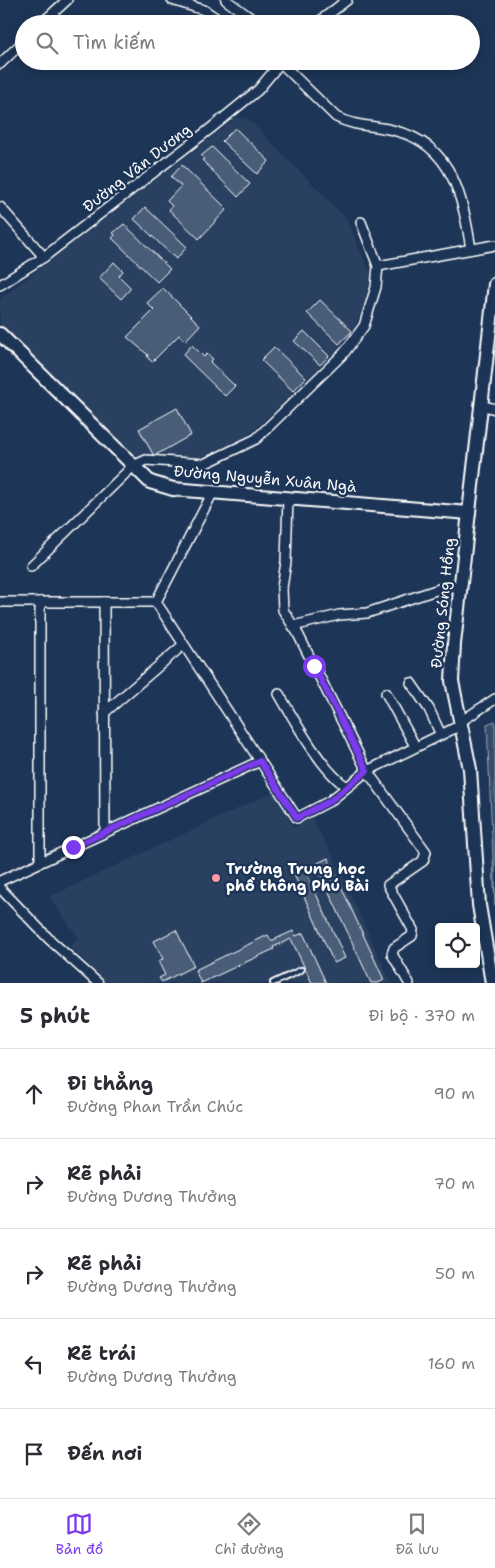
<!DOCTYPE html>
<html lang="vi">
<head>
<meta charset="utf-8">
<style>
	:root { --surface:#fff; --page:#f2f2f3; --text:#2b2b33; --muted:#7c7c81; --line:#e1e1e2; --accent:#7c3aed }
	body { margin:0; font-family:"Shantell Sans",sans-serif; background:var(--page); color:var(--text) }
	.controls { position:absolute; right:15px; bottom:15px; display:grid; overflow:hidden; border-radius:5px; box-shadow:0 2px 12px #0003 }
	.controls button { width:45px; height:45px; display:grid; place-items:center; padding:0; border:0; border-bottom:1px solid var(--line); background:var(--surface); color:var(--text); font:25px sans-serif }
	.stop { position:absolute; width:15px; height:15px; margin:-11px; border:4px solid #7c3aed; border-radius:50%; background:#fff }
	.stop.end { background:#7c3aed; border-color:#fff; box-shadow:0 1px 5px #0008 }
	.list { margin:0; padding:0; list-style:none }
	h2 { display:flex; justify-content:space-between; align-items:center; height:65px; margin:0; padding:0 20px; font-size:21px }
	h2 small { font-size:16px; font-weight:400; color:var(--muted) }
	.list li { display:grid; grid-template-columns:32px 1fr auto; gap:15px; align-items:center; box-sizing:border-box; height:90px; padding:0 20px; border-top:1px solid var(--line) }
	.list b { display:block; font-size:19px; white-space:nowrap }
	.list p { margin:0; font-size:16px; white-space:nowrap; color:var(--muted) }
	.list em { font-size:16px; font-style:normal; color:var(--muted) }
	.icon { flex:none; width:28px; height:28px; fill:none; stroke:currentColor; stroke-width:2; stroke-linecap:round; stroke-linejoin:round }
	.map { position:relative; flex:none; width:495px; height:983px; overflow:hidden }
	.search { position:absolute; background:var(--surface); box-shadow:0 2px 12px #0003; left:15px; right:15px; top:15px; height:55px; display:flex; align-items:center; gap:12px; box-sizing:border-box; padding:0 18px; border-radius:28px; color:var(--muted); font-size:19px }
	.sheet { height:515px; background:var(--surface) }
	nav { display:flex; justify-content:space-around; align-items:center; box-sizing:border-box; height:70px; border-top:1px solid var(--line); background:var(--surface); font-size:14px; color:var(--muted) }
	nav a { display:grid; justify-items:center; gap:2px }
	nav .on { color:var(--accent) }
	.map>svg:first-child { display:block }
	.built { fill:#2a4161 }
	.green { fill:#364b69; stroke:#9aa5b4 }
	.building { fill:#4a5d79; stroke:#fff }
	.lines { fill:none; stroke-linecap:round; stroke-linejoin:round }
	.lane-casing { stroke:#fff; stroke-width:8 }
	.street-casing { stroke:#fff; stroke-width:12 }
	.secondary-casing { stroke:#fff; stroke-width:16 }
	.lane { stroke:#1d3557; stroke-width:4.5 }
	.street { stroke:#1d3557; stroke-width:9 }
	.secondary { stroke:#1d3557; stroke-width:12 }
	.route { stroke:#7c3aed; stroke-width:6 }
	.poi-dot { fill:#ff9aa2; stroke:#1d3557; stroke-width:2 }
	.labels { text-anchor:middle; stroke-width:5; stroke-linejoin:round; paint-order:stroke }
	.street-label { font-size:15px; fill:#fff; stroke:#1d3557 }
	.poi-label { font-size:15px; font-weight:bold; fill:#fff; stroke:#1d3557; text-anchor:start }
</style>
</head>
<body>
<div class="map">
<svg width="495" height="983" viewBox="0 0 495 983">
	<rect width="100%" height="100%" fill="#1d3557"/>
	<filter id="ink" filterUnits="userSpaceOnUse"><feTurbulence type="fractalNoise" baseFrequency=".02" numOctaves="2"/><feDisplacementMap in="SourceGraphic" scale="10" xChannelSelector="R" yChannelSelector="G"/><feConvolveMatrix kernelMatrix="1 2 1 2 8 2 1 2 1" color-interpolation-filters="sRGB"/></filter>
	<g filter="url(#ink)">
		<!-- built -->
		<g class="built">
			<path d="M236 118H247L346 218 371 275 363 308 352 334 312 375 238 445 204 460 139 457 131 454 122 446 0 326V299Z"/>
			<path d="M273 792 294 828 312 818 335 860 391 983H107L70 946 79 938 49 897Z"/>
		</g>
		<!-- green -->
		<path class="green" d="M495 721V905L487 724Z"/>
		<!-- building -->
		<g class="building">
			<path d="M235 128 269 161 257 174 222 141Z"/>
			<path d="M212 147 250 184 238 197 202 160 204 159 201 156Z"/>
			<path d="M182 165 227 209 199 239 169 210 172 206 167 201 181 186 171 177Z"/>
			<path d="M145 207 187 247 176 259 134 219Z"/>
			<path d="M124 224 170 269 157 282 112 238 115 235 113 233Z"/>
			<path d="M114 262 123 271 119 276 131 288 121 299 99 278Z"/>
			<path d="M163 288 200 325 185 341 179 335 152 362 147 357 148 355 127 337 154 310 147 303Z"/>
			<path d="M320 300 352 331 339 344 307 313Z"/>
			<path d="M304 331 329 356 320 365 294 341Z"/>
			<path d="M192 345 204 357 207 354 213 359 210 362 235 386 225 396 183 355Z"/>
			<path d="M274 347 306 378 293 391 261 360Z"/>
			<path d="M177 408 191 435 154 456 139 429Z"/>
			<path d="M328 858 384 980 378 983H371L316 864Z"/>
			<path d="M303 865 345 958 334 963 292 870Z"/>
			<path d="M176 930 194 966 162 982 159 978 165 975 158 961 163 959 154 941Z"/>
			<path d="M293 931 296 936 303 933 326 983H312L291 939 273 947 274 949 201 983 195 970 268 935 271 941Z"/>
		</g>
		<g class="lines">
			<defs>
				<path id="lane" d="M273 983 301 970"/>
				<g id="street">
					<path d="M172 0 204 10 225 24"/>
					<path d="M226 0 259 24"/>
					<path d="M41 24 67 0"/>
					<path d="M316 24 347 0"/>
					<path d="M279 61 336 117C355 127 376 125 396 131 453 145 463 199 471 249"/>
					<path d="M0 64 24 41"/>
					<path d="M0 207 44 257"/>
					<path d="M378 266 495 245"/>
					<path d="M0 285 44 257 210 129 258 90 282 61"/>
					<path d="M481 405 495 409"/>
					<path d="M288 498 286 562 282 588 283 610 297 632 367 771 426 852 423 861 388 885 413 930 412 936 394 948 392 954 409 983"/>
					<path d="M31 566 133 466 146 460 204 464 256 439 344 353 364 326 376 287 378 266 361 222"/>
					<path d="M0 602H156"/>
					<path d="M40 602V862"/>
					<path d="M104 602 105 832"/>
					<path d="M156 602 260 761"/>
					<path d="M156 602 213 492"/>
					<path d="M293 626 339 615 367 613 445 587H460"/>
					<path d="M411 683 429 709 441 735"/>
					<path d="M386 693 415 746"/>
					<path d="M279 694C295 721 321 770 347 787"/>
					<path d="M104 713 183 645"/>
					<path d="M460 722 495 699"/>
					<path d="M0 881 260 761 297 818 330 801 367 771 461 725"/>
					<path d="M0 888 49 939 98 983"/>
				</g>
				<g id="secondary">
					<path d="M0 334 150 482 173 489 469 513"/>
					<path d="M492 983 479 905 470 769 452 681 454 644 495 284"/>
				</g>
			</defs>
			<!-- lane casing -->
			<use href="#lane" class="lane-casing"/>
			<!-- street casing -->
			<use href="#street" class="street-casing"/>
			<!-- secondary casing -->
			<use href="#secondary" class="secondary-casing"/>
			<!-- lane -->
			<use href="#lane" class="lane"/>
			<!-- street -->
			<use href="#street" class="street"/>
			<!-- secondary -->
			<use href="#secondary" class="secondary"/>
		</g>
	</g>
	<g class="lines" filter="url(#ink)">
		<!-- route -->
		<path class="route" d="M73 847 260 761 297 818 330 801 367 771 314 666"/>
	</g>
	<!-- markers -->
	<circle class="poi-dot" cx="216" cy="878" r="5"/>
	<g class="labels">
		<!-- street labels -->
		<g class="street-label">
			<text transform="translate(137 168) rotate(-38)" y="5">Đường Vân Dương</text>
			<text transform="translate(265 479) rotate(5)" y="5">Đường Nguyễn Xuân Ngà</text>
			<text transform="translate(443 603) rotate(-84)" y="5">Đường Sóng Hồng</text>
		</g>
		<!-- poi labels -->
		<g class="poi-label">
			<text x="226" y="874">Trường Trung học<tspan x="226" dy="17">phổ thông Phú Bài</tspan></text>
		</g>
	</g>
</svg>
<div class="controls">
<button><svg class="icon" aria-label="locate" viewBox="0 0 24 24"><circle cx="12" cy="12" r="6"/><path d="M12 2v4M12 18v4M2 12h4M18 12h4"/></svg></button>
</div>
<div class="stop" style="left:314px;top:666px"></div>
<div class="stop end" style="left:73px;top:847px"></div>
<div class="search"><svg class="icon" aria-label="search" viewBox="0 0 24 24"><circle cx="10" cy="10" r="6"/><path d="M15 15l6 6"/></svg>Tìm kiếm</div>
</div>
<section class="sheet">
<h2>5 phút<small>Đi bộ · 370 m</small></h2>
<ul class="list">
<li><svg class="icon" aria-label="ahead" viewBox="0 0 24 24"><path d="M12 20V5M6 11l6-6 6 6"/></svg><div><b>Đi thẳng</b><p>Đường Phan Trần Chúc</p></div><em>90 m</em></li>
<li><svg class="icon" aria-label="right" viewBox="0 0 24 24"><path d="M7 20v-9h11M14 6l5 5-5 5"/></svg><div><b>Rẽ phải</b><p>Đường Dương Thưởng</p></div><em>70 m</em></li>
<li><svg class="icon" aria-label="right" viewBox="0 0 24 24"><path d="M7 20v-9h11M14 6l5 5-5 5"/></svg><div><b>Rẽ phải</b><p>Đường Dương Thưởng</p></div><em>50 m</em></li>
<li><svg class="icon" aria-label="left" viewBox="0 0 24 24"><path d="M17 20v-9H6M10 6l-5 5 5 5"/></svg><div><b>Rẽ trái</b><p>Đường Dương Thưởng</p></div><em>160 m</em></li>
<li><svg class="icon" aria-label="arrive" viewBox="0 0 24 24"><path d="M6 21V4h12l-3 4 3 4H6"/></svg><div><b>Đến nơi</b></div></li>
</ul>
</section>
<nav>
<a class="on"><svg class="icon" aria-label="map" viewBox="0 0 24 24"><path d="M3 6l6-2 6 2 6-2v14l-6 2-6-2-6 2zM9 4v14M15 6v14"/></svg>Bản đồ</a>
<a><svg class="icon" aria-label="directions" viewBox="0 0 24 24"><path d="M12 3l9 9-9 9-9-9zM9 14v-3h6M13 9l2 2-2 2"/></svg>Chỉ đường</a>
<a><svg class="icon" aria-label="saved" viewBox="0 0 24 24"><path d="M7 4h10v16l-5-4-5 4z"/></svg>Đã lưu</a>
</nav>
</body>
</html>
